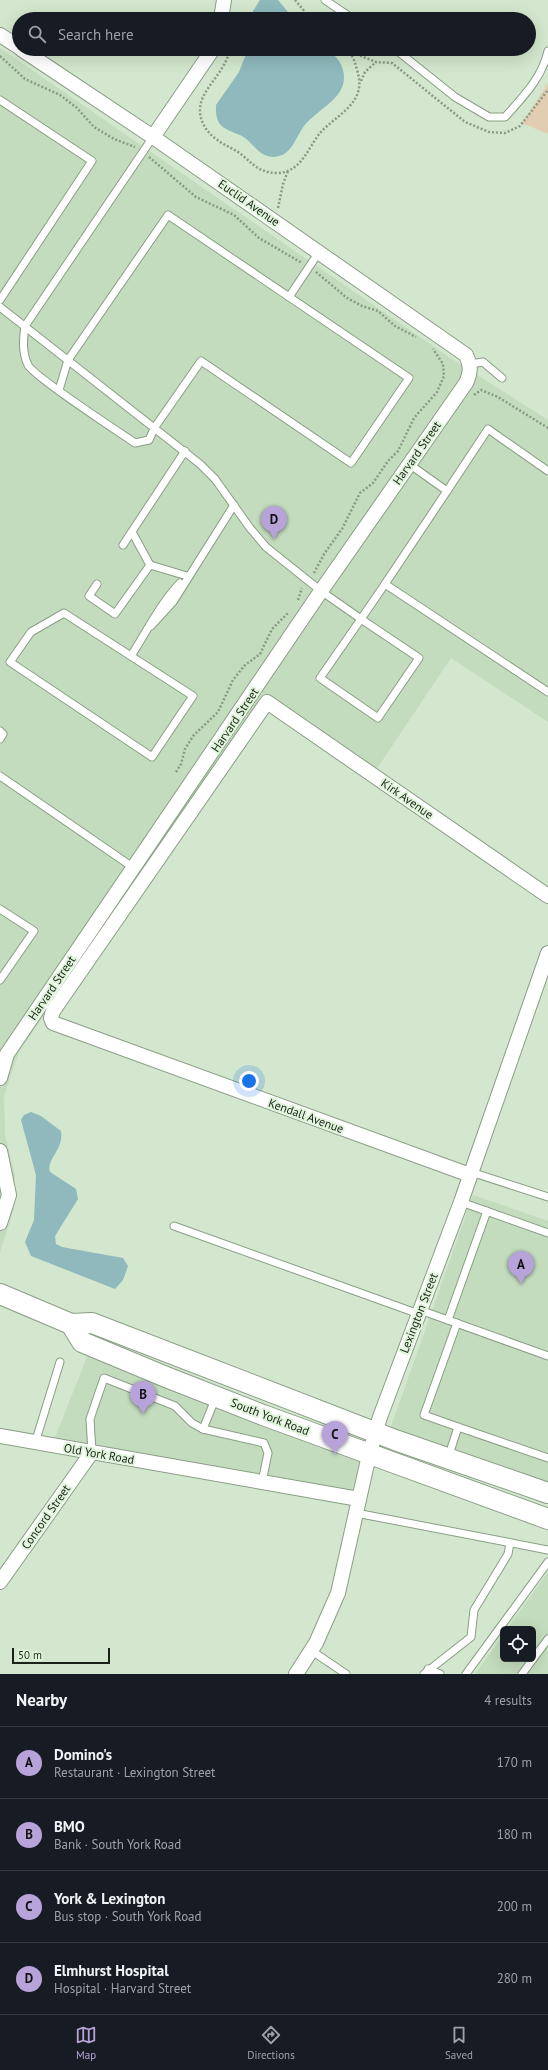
<!DOCTYPE html>
<html lang="en">
<head>
<meta charset="utf-8">
<style>
	:root { --surface:#171b24; --page:#20242c; --text:#f1f3f6; --muted:#9ea1a6; --line:#363941; --accent:#b7a2d9 }
	body { margin:0; font-family:"PT Sans",sans-serif; background:var(--page); color:var(--text) }
	.controls { position:absolute; right:12px; bottom:12px; display:grid; overflow:hidden; border-radius:6px; box-shadow:0 4px 16px #0002 }
	.controls button { width:36px; height:36px; display:grid; place-items:center; padding:0; border:0; border-bottom:1px solid var(--line); background:var(--surface); color:var(--text); font:20px sans-serif }
	.scale { position:absolute; left:12px; bottom:10px; width:98px; box-sizing:border-box; padding-left:4px; border:2px solid #1b2319; border-top:0; font-size:11px; line-height:14px; white-space:nowrap; color:#1b2319; -webkit-text-stroke:3px #dff5da; paint-order:stroke }
	.you { position:absolute; left:249px; top:1081px; width:14px; height:14px; margin:-10px; border:3px solid #fff; border-radius:50%; background:#1a73e8; box-shadow:0 0 0 6px #1a73e833 }
	.badge { display:grid; place-items:center; width:26px; height:26px; border-radius:50%; background:var(--accent); color:#111; font-size:13px; font-weight:700 }
	.pin { position:absolute; translate:-50% -33px; filter:drop-shadow(0 1px 2px #0008) }
	.pin::after { content:''; position:absolute; top:21px; width:14px; height:12px; background:inherit; clip-path:polygon(0 0,100% 0,50% 100%) }
	.list { margin:0; padding:0; list-style:none }
	h2 { display:flex; justify-content:space-between; align-items:center; height:52px; margin:0; padding:0 16px; font-size:17px }
	h2 small { font-size:13px; font-weight:400; color:var(--muted) }
	.list li { display:grid; grid-template-columns:26px 1fr auto; gap:12px; align-items:center; box-sizing:border-box; height:72px; padding:0 16px; border-top:1px solid var(--line) }
	.list b { display:block; font-size:15px; white-space:nowrap }
	.list p { margin:0; font-size:13px; white-space:nowrap; color:var(--muted) }
	.list em { font-size:13px; font-style:normal; color:var(--muted) }
	.icon { flex:none; width:22px; height:22px; fill:none; stroke:currentColor; stroke-width:2; stroke-linecap:round; stroke-linejoin:round }
	.map { position:relative; flex:none; width:548px; height:1674px; overflow:hidden }
	.search { position:absolute; background:var(--surface); box-shadow:0 4px 16px #0002; left:12px; right:12px; top:12px; height:44px; display:flex; align-items:center; gap:10px; box-sizing:border-box; padding:0 14px; border-radius:22px; color:var(--muted); font-size:15px }
	.sheet { height:340px; background:var(--surface) }
	nav { display:flex; justify-content:space-around; align-items:center; box-sizing:border-box; height:56px; border-top:1px solid var(--line); background:var(--surface); font-size:11px; color:var(--muted) }
	nav a { display:grid; justify-items:center; gap:2px }
	nav .on { color:var(--accent) }
	.map>svg:first-child { display:block }
	.built { fill:#c3dcbd }
	.green { fill:#e1ceb2 }
	.water { fill:#8fb9bd }
	.lines { fill:none; stroke-linecap:round; stroke-linejoin:round }
	.lane-casing { stroke:#8a9e85; stroke-width:9 }
	.street-casing { stroke:#8a9e85; stroke-width:16 }
	.secondary-casing { stroke:#8a9e85; stroke-width:22 }
	.path { stroke:#8a9a86; stroke-width:2.5; stroke-dasharray:2 2; stroke-linecap:butt }
	.lane { stroke:#fff; stroke-width:7 }
	.street { stroke:#fff; stroke-width:14 }
	.secondary { stroke:#fff; stroke-width:20 }
	.labels { text-anchor:middle; stroke-width:4; stroke-linejoin:round; paint-order:stroke }
	.street-label { font-size:12px; fill:#1b2319; stroke:#dff5da }
</style>
</head>
<body>
<div class="map">
<svg width="548" height="1674" viewBox="0 0 548 1674">
	<rect width="100%" height="100%" fill="#d2e7cd"/>
	<!-- built -->
	<g class="built">
		<path d="M0 48 449 357 548 420V722L451 658 376 770 265 694 19 1052 4 1096 5 1135 15 1175 14 1209 0 1252Z"/>
		<path d="M473 1195 548 1221V1491L388 1435Z"/>
		<path d="M89 1352 361 1454 349 1503 50 1450Z"/>
		<path d="M548 1572V1674H475L503 1635V1659H533V1629H507Z"/>
	</g>
	<!-- green -->
	<path class="green" d="M548 83V134L522 123Z"/>
	<!-- water -->
	<g class="water">
		<path d="M260 0H278L294 19H252L253 11Z"/>
		<path d="M248 49H326C334 54 341 61 343 70 350 97 318 108 304 126 295 138 292 156 274 157 258 157 254 143 242 136 224 128 215 128 216 105L239 72Z"/>
		<path d="M31 1112 41 1116 61 1131C64 1150 46 1159 50 1172L76 1189 78 1199 55 1236 56 1244 62 1247 123 1258 128 1266 123 1280 115 1289 31 1256 25 1242 34 1220 36 1175 21 1120 24 1115Z"/>
	</g>
	<g class="lines">
		<defs>
			<g id="lane">
				<path d="M325 0 353 19"/>
				<path d="M395 49 455 97 489 117H505C523 97 542 78 548 51"/>
				<path d="M0 100 92 161 0 300"/>
				<path d="M289 297 319 252"/>
				<path d="M0 307 200 464 215 479 250 528 266 547 321 591 361 619 385 584 548 692"/>
				<path d="M470 364 483 362 502 378"/>
				<path d="M59 390 68 360 168 215 409 378 351 463 201 361 155 427 149 440 135 443C119 432 33 376 28 365 22 352 23 340 25 326L153 137"/>
				<path d="M409 464 447 491 488 429 548 471"/>
				<path d="M132 532 150 565"/>
				<path d="M123 545 185 451"/>
				<path d="M97 584 89 596 115 614 150 565 187 576"/>
				<path d="M385 584 447 491"/>
				<path d="M64 613 193 696 152 757 10 662 31 632Z"/>
				<path d="M361 619 419 658 378 718 320 678Z"/>
				<path d="M151 626 173 602 234 505"/>
				<path d="M131 656C147 631 160 604 180 583"/>
				<path d="M0 731 3 734 0 739"/>
				<path d="M0 776 134 868"/>
				<path d="M0 909 34 931 0 980"/>
				<path d="M471 1172 548 1197"/>
				<path d="M461 1202 548 1233"/>
				<path d="M174 1226 419 1314"/>
				<path d="M420 1310 548 1356"/>
				<path d="M448 1320 487 1211"/>
				<path d="M457 1323 424 1415 458 1427"/>
				<path d="M216 1397 203 1429 264 1443 268 1453 262 1482"/>
				<path d="M35 1443 60 1362"/>
				<path d="M92 1452 90 1419 104 1378 175 1406 192 1423 203 1429"/>
				<path d="M448 1458 458 1427 548 1458"/>
				<path d="M356 1513 548 1550"/>
				<path d="M312 1651 346 1674"/>
				<path d="M533 1659 548 1639"/>
				<path d="M428 1669 440 1674"/>
				<path d="M424 1674 471 1637 474 1610 508 1554 510 1543"/>
				<path d="M466 1674 548 1562"/>
				<path d="M522 1674 533 1659"/>
			</g>
			<g id="street">
				<path d="M221 19 224 0"/>
				<path d="M0 35 19 47"/>
				<path d="M153 137 213 49"/>
				<path d="M0 1078 7 1054 321 591 466 383C471 372 471 366 466 355L153 137 21 49"/>
				<path d="M0 1151 9 1195 0 1223"/>
				<path d="M470 1175 53 1023 51 1018 53 1011 267 702 548 896"/>
				<path d="M0 1436 359 1499"/>
				<path d="M0 1582 92 1452"/>
				<path d="M296 1674 316 1643 338 1593 369 1455 380 1417 461 1202 548 953"/>
			</g>
			<g id="secondary">
				<path d="M0 1294 71 1324 92 1323 395 1440 548 1493"/>
				<path d="M71 1324 82 1342 166 1377 263 1415 548 1519"/>
			</g>
		</defs>
		<!-- lane casing -->
		<use href="#lane" class="lane-casing"/>
		<!-- street casing -->
		<use href="#street" class="street-casing"/>
		<!-- secondary casing -->
		<use href="#secondary" class="secondary-casing"/>
		<!-- path -->
		<g class="path">
			<path d="M295 0 311 19"/>
			<path d="M230 49C225 74 200 89 200 110 200 129 216 141 231 148 250 157 253 173 278 173 301 172 308 148 320 133 338 113 368 103 357 70 355 62 353 55 346 49"/>
			<path d="M349 51 376 62 392 63 465 122 489 132 505 133 520 126 548 90"/>
			<path d="M0 56 25 79 60 95 77 108 94 127 114 139 135 147"/>
			<path d="M361 81 365 72 376 62"/>
			<path d="M149 157 196 197 234 215 259 238 302 263"/>
			<path d="M278 208 283 184 288 171"/>
			<path d="M316 272 347 298 362 306 378 311 395 326 416 337"/>
			<path d="M474 395 481 390 498 397 548 428"/>
			<path d="M314 573 324 554 342 529 360 493 373 483 388 461 398 451 414 418 437 392 444 376 443 364 433 349"/>
			<path d="M298 600 302 588"/>
			<path d="M176 772 181 764 185 749 193 736 218 712 233 680 244 666 260 654 272 629 289 612"/>
		</g>
		<!-- lane -->
		<use href="#lane" class="lane"/>
		<!-- street -->
		<use href="#street" class="street"/>
		<!-- secondary -->
		<use href="#secondary" class="secondary"/>
	</g>
	<g class="labels">
		<!-- street labels -->
		<g class="street-label">
			<text transform="translate(249 203) rotate(35)" y="4">Euclid Avenue</text>
			<text transform="translate(417 453) rotate(-55)" y="4">Harvard Street</text>
			<text transform="translate(235 720) rotate(-56)" y="4">Harvard Street</text>
			<text transform="translate(407 799) rotate(35)" y="4">Kirk Avenue</text>
			<text transform="translate(52 988) rotate(-56)" y="4">Harvard Street</text>
			<text transform="translate(306 1116) rotate(20)" y="4">Kendall Avenue</text>
			<text transform="translate(419 1313) rotate(-69)" y="4">Lexington Street</text>
			<text transform="translate(270 1417) rotate(21)" y="4">South York Road</text>
			<text transform="translate(99 1454) rotate(10)" y="4">Old York Road</text>
			<text transform="translate(46 1517) rotate(-55)" y="4">Concord Street</text>
		</g>
	</g>
</svg>
<div class="controls">
<button><svg class="icon" aria-label="locate" viewBox="0 0 24 24"><circle cx="12" cy="12" r="6"/><path d="M12 2v4M12 18v4M2 12h4M18 12h4"/></svg></button>
</div>
<div class="scale">50 m</div>
<div class="you"></div>
<div class="pin badge" style="left:521px;top:1284px">A</div>
<div class="pin badge" style="left:143px;top:1414px">B</div>
<div class="pin badge" style="left:335px;top:1454px">C</div>
<div class="pin badge" style="left:274px;top:539px">D</div>
<div class="search"><svg class="icon" aria-label="search" viewBox="0 0 24 24"><circle cx="10" cy="10" r="6"/><path d="M15 15l6 6"/></svg>Search here</div>
</div>
<section class="sheet">
<h2>Nearby<small>4 results</small></h2>
<ul class="list">
<li><span class="badge">A</span><div><b>Domino's</b><p>Restaurant · Lexington Street</p></div><em>170 m</em></li>
<li><span class="badge">B</span><div><b>BMO</b><p>Bank · South York Road</p></div><em>180 m</em></li>
<li><span class="badge">C</span><div><b>York &amp; Lexington</b><p>Bus stop · South York Road</p></div><em>200 m</em></li>
<li><span class="badge">D</span><div><b>Elmhurst Hospital</b><p>Hospital · Harvard Street</p></div><em>280 m</em></li>
</ul>
</section>
<nav>
<a class="on"><svg class="icon" aria-label="map" viewBox="0 0 24 24"><path d="M3 6l6-2 6 2 6-2v14l-6 2-6-2-6 2zM9 4v14M15 6v14"/></svg>Map</a>
<a><svg class="icon" aria-label="directions" viewBox="0 0 24 24"><path d="M12 3l9 9-9 9-9-9zM9 14v-3h6M13 9l2 2-2 2"/></svg>Directions</a>
<a><svg class="icon" aria-label="saved" viewBox="0 0 24 24"><path d="M7 4h10v16l-5-4-5 4z"/></svg>Saved</a>
</nav>
</body>
</html>
